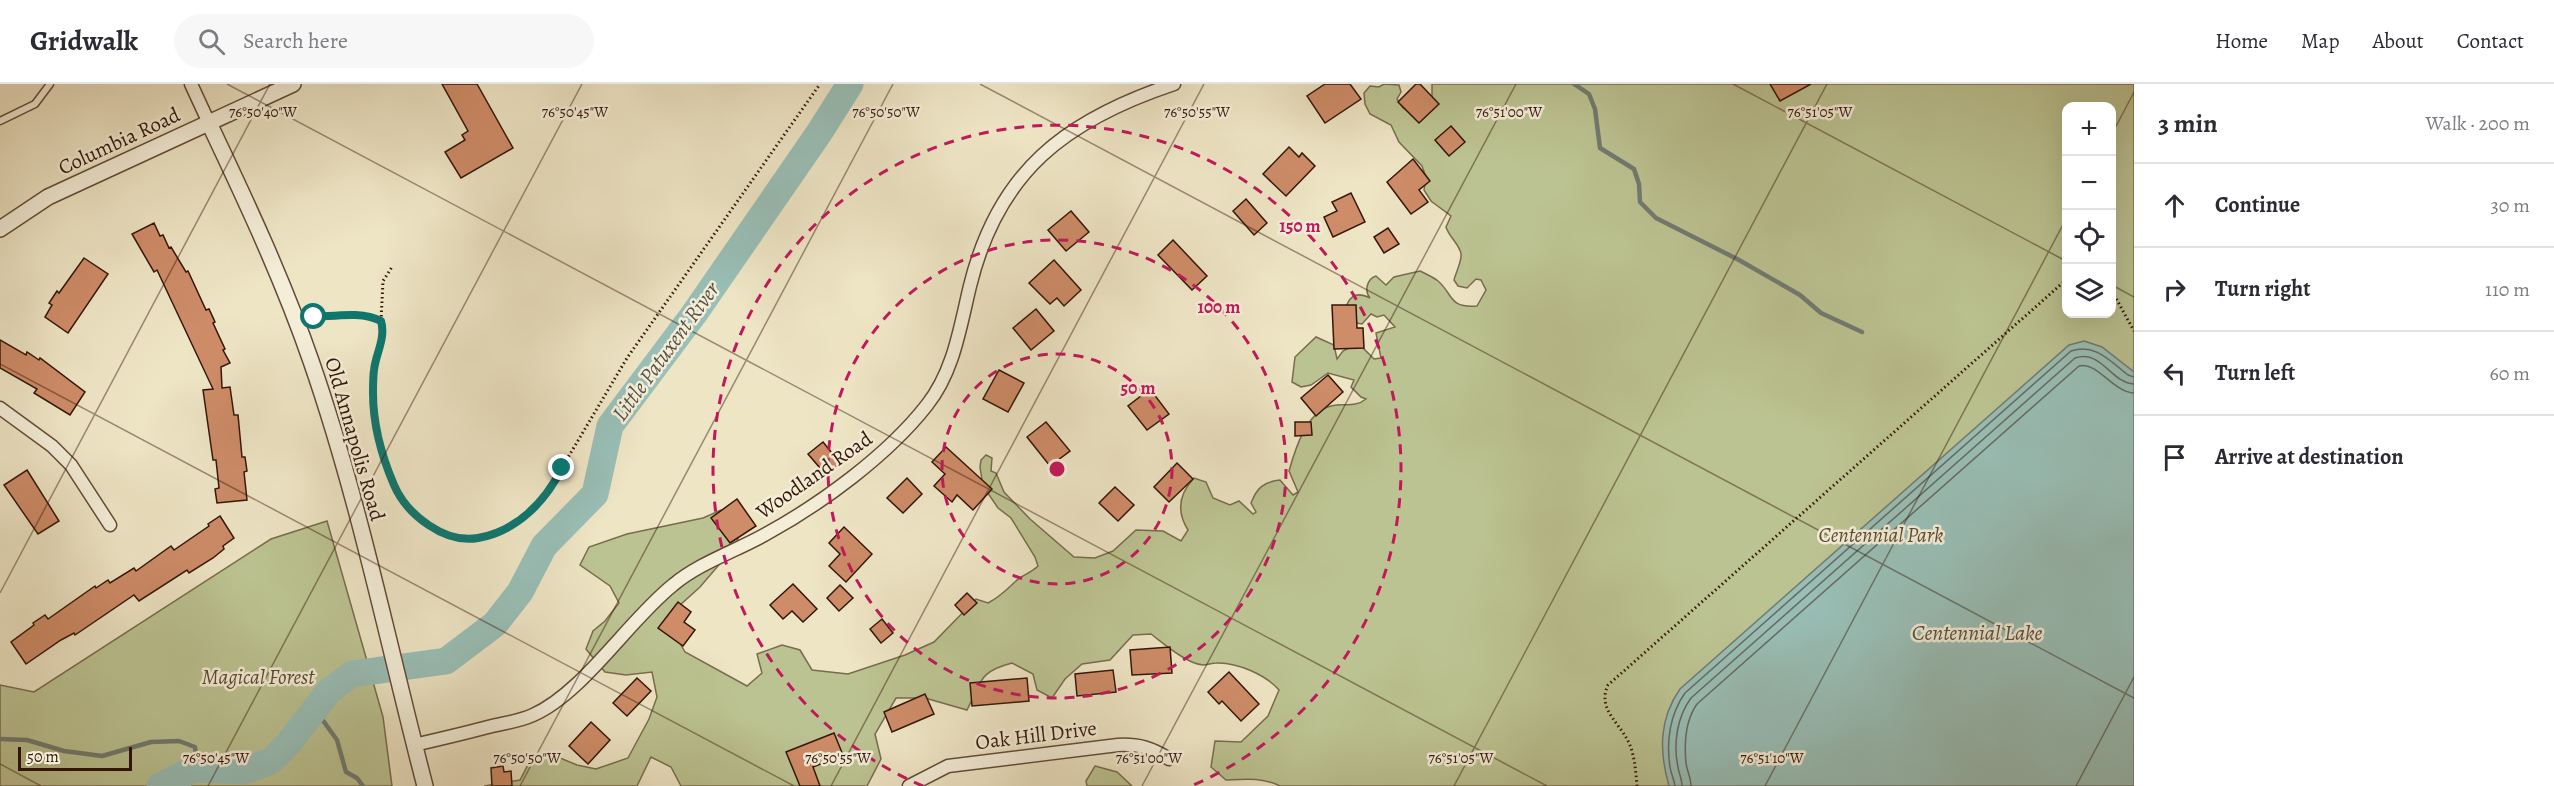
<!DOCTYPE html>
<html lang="en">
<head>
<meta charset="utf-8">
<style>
	:root { --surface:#fff; --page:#f7f7f7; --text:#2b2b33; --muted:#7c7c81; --line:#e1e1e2 }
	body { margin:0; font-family:Alegreya,serif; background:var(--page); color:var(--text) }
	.controls { position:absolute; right:18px; top:18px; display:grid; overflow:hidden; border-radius:12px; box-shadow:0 6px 24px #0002 }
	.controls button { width:54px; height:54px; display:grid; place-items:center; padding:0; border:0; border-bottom:2px solid var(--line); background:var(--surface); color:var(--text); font:30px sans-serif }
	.scale { position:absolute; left:18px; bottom:15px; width:114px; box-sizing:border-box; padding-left:6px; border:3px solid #341608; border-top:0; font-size:16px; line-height:21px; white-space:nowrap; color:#341608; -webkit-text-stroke:4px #f4eed9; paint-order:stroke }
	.stop { position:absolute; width:18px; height:18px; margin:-14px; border:4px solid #0f766e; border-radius:50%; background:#fff }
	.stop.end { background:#0f766e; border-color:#fff; box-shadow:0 2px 6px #0008 }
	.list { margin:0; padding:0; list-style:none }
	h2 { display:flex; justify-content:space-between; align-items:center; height:78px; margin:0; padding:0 24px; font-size:26px }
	h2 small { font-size:20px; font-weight:400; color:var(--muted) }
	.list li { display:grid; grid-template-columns:39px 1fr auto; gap:18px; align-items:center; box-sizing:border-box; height:84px; padding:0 24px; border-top:2px solid var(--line) }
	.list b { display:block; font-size:22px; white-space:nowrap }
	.list em { font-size:20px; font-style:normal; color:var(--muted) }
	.icon { flex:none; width:33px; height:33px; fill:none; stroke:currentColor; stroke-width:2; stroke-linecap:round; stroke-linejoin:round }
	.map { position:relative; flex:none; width:2134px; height:702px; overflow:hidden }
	header { display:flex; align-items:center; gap:36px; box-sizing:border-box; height:84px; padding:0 30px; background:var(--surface); border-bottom:2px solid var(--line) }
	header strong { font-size:28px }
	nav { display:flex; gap:33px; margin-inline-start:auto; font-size:21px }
	.search { width:420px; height:54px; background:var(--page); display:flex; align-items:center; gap:15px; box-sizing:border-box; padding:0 21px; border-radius:33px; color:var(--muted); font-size:22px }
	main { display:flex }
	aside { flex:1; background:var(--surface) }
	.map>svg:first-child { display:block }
	.green { fill:#bcc392; stroke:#786c4d; stroke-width:1.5; fill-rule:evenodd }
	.water { fill:#99bfb7; stroke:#717b71; stroke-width:1.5 }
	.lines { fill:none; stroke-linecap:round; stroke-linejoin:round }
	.shore { stroke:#666a60; stroke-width:1.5 }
	.stream { stroke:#717b71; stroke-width:4.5 }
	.river { stroke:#99bfb7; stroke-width:27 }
	.building { fill:#ce8c68; stroke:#341608; stroke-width:1.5 }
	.service-casing { stroke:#624a37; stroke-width:9 }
	.minor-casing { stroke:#624a37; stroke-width:15 }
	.tertiary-casing { stroke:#624a37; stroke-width:18 }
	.path { stroke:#341608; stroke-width:3; stroke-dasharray:1.5 3; stroke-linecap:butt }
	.service { stroke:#f4eed9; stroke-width:6 }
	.minor { stroke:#f4eed9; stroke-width:12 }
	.tertiary { stroke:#f4eed9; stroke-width:15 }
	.route { stroke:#0f766e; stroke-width:8 }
	.ticks { fill:none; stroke:#341608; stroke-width:1.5; stroke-opacity:0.45 }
	.ring { fill:none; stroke:#c2185b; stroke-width:3; stroke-dasharray:10 8 }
	.labels { text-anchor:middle; stroke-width:5; stroke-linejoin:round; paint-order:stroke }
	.street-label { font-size:21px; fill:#341608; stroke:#f4eed9 }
	.park-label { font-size:21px; font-style:italic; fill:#5d4a31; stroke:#f4eed9 }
	.water-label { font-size:22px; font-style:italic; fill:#575145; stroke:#f4eed9 }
	.ticks-label { font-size:15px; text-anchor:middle; fill:#341608; stroke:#f4eed9; stroke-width:5; stroke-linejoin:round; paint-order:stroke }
	.centre { fill:#c2185b; stroke:#f4eed9; stroke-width:3 }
	.ring-label { font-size:18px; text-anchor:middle; font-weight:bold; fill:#c2185b; stroke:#f4eed9; stroke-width:5; stroke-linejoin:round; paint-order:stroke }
</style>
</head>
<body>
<header>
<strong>Gridwalk</strong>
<div class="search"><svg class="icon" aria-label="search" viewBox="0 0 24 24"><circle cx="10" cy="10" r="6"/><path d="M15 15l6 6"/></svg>Search here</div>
<nav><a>Home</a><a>Map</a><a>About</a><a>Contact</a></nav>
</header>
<main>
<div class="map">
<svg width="2134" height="702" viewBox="0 0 2134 702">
	<rect width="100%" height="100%" fill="#eee5c5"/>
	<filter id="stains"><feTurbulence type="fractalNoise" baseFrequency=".00333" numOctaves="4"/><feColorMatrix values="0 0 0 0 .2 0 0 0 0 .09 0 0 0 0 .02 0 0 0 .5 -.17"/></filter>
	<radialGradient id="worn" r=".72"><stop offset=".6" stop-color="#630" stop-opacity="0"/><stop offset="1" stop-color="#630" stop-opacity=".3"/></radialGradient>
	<!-- green -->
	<g class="green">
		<path d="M1384 0 1399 1 1401 8 1397 15 1403 24 1411 29 1432 17V0H2134V702H1280C1262 693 1245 695 1226 696L1211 683 1215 657 1241 658 1268 632 1279 606C1266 591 1237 578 1216 579 1212 579 1207 581 1203 581 1187 580 1163 559 1151 550L1133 551 1110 576 1082 580 1065 595 1052 614 1037 606 1033 590 1012 579C978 588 982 597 967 626L925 614H896L875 650 881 675 867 702H681L671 683 651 673 637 702H484L520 696 532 673 553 671 577 681 596 685 628 674 649 635 657 613 652 588 626 591 605 588 586 565 593 547 605 537 619 519 610 502 580 481 589 463 627 450 703 434 721 426 743 437 736 461 700 503 678 523 670 542 685 568 747 602 762 589 757 570 782 561 800 566 812 586 848 590 905 571 934 558 976 515 988 519C1001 512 1006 506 1016 497 1022 491 1031 489 1038 482L1035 473 1011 434 998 424 983 402 980 383 981 376 986 371 992 374 991 387 996 389 1004 408 1030 435 1074 473 1095 474 1113 467 1136 446 1163 447 1181 457 1188 446C1176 427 1179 410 1194 394L1206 398 1213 414 1230 421 1239 417 1253 430 1256 428 1251 419C1257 404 1263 398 1280 396L1293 411 1298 408 1289 387C1295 366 1306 328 1331 322 1344 319 1355 324 1366 315L1361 313 1351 303 1354 296 1328 289 1311 301 1301 303 1292 298 1295 273 1316 253 1334 261 1337 275 1343 267 1354 261 1363 264 1374 275 1381 274 1376 249 1395 243 1384 231 1377 233 1371 230 1362 240 1351 238 1344 229C1348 214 1354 206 1370 214 1364 207 1367 195 1376 192L1386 201 1394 193 1420 187C1426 190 1433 193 1438 197 1454 211 1448 224 1477 222L1486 206 1481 196 1476 195 1467 204 1458 202 1454 196C1456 188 1462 177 1461 170 1460 161 1449 153 1446 143L1451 132 1431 117 1424 106 1426 93 1422 82 1399 58 1391 41 1370 30 1365 20 1364 9 1370 2 1379 3ZM2066 22H2112V230H2066Z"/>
		<path d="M327 437 383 633 392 702H0V601L34 608 271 455Z"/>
		<path d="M1095 682 1117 688 1132 702H1087L1086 697Z"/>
	</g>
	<!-- water -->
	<path class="water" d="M2084 257 2102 263 2134 288V702H1669C1659 667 1659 635 1680 605L2069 261Z"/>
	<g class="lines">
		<!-- shore -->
		<g class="shore">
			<path d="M1675 702C1674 695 1671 690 1670 683 1666 657 1670 630 1685 609L2071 267C2095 259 2110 277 2128 291L2134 293"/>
			<path d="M1682 702C1682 695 1679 690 1678 683 1673 660 1677 633 1691 614L2075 274C2101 265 2111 299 2134 300"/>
			<path d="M1691 702C1691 694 1687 687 1686 679 1684 658 1685 637 1697 620L2079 282C2097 277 2113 308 2134 309"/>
		</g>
		<!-- stream -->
		<g class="stream">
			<path d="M1574 0 1589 10 1595 25 1600 64 1634 85 1639 100 1640 118 1656 134 1739 176 1800 211 1821 229 1862 248"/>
			<path d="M314 624 337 656 346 688 357 694 363 702"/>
			<path d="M0 655 27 656 64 667 102 672 151 658 179 657 195 663 196 672 203 685"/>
		</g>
		<!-- river -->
		<path class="river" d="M160 702 194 685 244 687 271 677 288 660 329 607 352 590 446 577 495 540 520 508 544 462 595 410 610 342 694 230 819 49 850 0"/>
	</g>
	<!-- building -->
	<g class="building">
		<path d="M442 0H477L513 64 461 94 445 68 465 56 462 51 468 47Z"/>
		<path d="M1325 0H1350L1361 15 1325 39 1307 12Z"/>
		<path d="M1416 0H1420L1439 20 1419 39 1398 18Z"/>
		<path d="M1770 0H1811L1780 17Z"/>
		<path d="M1451 42 1465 58 1449 72 1435 56Z"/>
		<path d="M1289 63 1299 73 1302 69 1315 82 1286 112 1263 90Z"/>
		<path d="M1413 75 1430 97 1419 106 1428 118 1411 130 1387 98Z"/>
		<path d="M1351 109 1365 138 1333 153 1324 133 1337 127 1332 118Z"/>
		<path d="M1246 115 1267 139 1254 151 1233 127Z"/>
		<path d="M1071 127 1089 148 1066 167 1048 146Z"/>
		<path d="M154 139 160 152 163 151 169 164 171 163 186 188 188 187 206 226 209 225 215 238 213 239 225 265 223 266 230 279 221 283 222 304 230 303 234 331H238L242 373H245L247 387 244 388 247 416 217 419 215 405 219 404 216 376H213L203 306 213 305 157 186 154 188 132 150Z"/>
		<path d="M1388 144 1399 160 1384 169 1374 153Z"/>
		<path d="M1173 156 1207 192 1192 206 1158 171Z"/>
		<path d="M84 174 108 190 68 249 45 233 52 221 49 219 57 207 59 209Z"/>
		<path d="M1054 176 1081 206 1064 222 1057 214 1050 220 1029 199Z"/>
		<path d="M1332 221H1356L1357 244H1363L1364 264 1334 265Z"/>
		<path d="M1036 225 1054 247 1031 266 1013 244Z"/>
		<path d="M0 256 26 271 27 268 39 276 40 274 85 308 70 331 34 309 37 305 0 284Z"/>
		<path d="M999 286 1024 299 1008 328 983 315Z"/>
		<path d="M1328 291 1343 308 1316 332 1301 314Z"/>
		<path d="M1150 305 1169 330 1147 346 1128 322Z"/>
		<path d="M1046 338 1070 367 1050 382 1027 353Z"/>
		<path d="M1295 338H1311L1312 351 1295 352Z"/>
		<path d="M823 358 840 379 826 391 808 370Z"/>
		<path d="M946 363 992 405 973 426 957 411 952 418 934 402 945 390 932 378Z"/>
		<path d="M1177 379 1193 395 1169 418 1154 403Z"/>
		<path d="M27 386 59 437 38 450 4 401Z"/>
		<path d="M907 394 922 410 903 429 887 414Z"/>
		<path d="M1115 403 1134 421 1118 437 1099 419Z"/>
		<path d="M737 415 756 442 730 459 711 434Z"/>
		<path d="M220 432 234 454 223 462 224 465 213 474 189 489 187 486 139 517 134 511 75 551 74 549 61 556 26 580 11 558 34 541 33 539 45 531 48 535 95 502 96 504 108 496 110 499 134 484 136 487 171 462 174 466 209 442 208 440Z"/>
		<path d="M844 443 872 470 846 498 829 482 840 470 829 459Z"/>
		<path d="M793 500 817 525 803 538 792 527 783 535 770 521Z"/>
		<path d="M840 501 853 514 839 527 827 514Z"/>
		<path d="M967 509 977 519 964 531 955 521Z"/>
		<path d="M678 518 691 528 684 538 695 546 683 562 658 544Z"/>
		<path d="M882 535 893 549 881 559 870 545Z"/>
		<path d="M1170 563 1172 589 1132 591 1130 566Z"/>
		<path d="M1113 586 1116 608 1077 612 1075 590Z"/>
		<path d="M1229 588 1259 620 1241 637 1222 617 1219 620 1208 608Z"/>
		<path d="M637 594 651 607 627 632 613 619Z"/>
		<path d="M1027 594 1029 617 972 622 970 599Z"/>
		<path d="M925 610 934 630 892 648 884 628Z"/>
		<path d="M591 638 610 656 588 680 569 662Z"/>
		<path d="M834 649 843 671 813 683 820 702H800L786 668Z"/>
		<path d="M503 682 504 688 511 687 512 702H492L491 684Z"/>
	</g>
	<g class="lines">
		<defs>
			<path id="service" d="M0 37 35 20 50 0"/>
			<g id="minor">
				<path d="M191 0 209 39"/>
				<path d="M0 324 52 362 71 381 110 441"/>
				<path d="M414 661C440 655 466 649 492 642 505 639 520 637 533 631 583 609 628 537 673 501 699 479 736 467 766 450 821 420 888 371 927 321 954 287 960 243 970 202 998 87 1066 36 1174 0"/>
				<path d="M909 702 948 682 1118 661C1139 660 1152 664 1169 675"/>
			</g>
			<g id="tertiary">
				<path d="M209 39C246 117 283 196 311 277 359 415 388 560 425 702"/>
				<path d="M0 145 48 113 293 0"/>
			</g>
		</defs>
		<!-- service casing -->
		<use href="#service" class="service-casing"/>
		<!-- minor casing -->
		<use href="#minor" class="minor-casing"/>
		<!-- tertiary casing -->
		<use href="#tertiary" class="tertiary-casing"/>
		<!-- path -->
		<g class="path">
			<path d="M2112 207 2134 247"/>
			<path d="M311 233C333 232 361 227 381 237L384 247 374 285V338L395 402 406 420 424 437 446 451 468 456 487 452 510 442 541 419 627 274 820 0"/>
			<path d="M381 237 383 197 392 183"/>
			<path d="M1637 702C1636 690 1635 676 1631 664 1623 640 1596 627 1608 601L2066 196"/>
		</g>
		<!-- service -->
		<use href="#service" class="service"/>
		<!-- minor -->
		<use href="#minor" class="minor"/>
		<!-- tertiary -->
		<use href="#tertiary" class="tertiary"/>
	</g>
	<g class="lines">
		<!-- route -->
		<path class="route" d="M314 233C336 232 362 227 381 237 386 254 376 269 374 286 373 293 373 301 373 309 373 339 382 373 394 401 407 431 445 460 478 454 517 447 545 418 562 384"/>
	</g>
	<!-- ticks -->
	<path class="ticks" d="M227 0 1547 702M980 0 2134 614M1733 0 2066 177M2112 50 2134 8M2112 201 2134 213M0 280 794 702M0 509 270 0M0 680 41 702M208 702 582 0M520 702 893 0M831 702 1204 0M1142 702 1516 0M1454 702 1827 0M1765 702 2066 135M2076 702 2134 593"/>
	<!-- distance rings -->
	<g class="ring">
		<circle cx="1057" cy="385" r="115"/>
		<circle cx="1057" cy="385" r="229"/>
		<path d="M923 702A344 344 0 1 1 1191 702"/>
	</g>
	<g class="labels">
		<!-- street labels -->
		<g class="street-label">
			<text transform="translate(119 57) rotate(-25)" y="7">Columbia Road</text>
			<text transform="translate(355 355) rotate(74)" y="7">Old Annapolis Road</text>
			<text transform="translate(814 391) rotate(-35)" y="7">Woodland Road</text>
			<text transform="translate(1036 651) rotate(-7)" y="7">Oak Hill Drive</text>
		</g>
		<!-- park labels -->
		<g class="park-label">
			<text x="1881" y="458">Centennial Park</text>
			<text x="258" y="600">Magical Forest</text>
		</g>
		<!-- water labels -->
		<g class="water-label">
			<text transform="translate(665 267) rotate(-54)" y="8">Little Patuxent River</text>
			<text x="1977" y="556">Centennial Lake</text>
		</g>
	</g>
	<g class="ticks-label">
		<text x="263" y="33">76°50'40"W</text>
		<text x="575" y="33">76°50'45"W</text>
		<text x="886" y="33">76°50'50"W</text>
		<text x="1197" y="33">76°50'55"W</text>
		<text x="1509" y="33">76°51'00"W</text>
		<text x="1820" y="33">76°51'05"W</text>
		<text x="216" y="679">76°50'45"W</text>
		<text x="527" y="679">76°50'50"W</text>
		<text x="838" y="679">76°50'55"W</text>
		<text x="1149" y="679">76°51'00"W</text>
		<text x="1461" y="679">76°51'05"W</text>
		<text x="1772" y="679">76°51'10"W</text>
	</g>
	<circle cx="1057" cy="385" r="9" class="centre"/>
	<g class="ring-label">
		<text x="1300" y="148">150 m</text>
		<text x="1219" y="229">100 m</text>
		<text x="1138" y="310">50 m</text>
	</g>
	<rect width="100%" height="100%" filter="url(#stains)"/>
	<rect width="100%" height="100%" fill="url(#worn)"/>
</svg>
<div class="controls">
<button>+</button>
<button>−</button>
<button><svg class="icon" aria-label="locate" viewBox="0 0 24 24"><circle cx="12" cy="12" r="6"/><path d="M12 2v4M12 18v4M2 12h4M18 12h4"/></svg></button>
<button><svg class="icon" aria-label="layers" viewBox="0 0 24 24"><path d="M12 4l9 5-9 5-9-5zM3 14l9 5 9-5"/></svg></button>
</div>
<div class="scale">50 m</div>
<div class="stop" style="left:314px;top:233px"></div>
<div class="stop end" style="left:562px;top:384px"></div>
</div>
<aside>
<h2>3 min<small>Walk · 200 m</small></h2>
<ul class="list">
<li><svg class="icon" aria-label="ahead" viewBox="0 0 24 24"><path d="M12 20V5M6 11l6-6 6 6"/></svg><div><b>Continue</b></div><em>30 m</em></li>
<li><svg class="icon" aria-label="right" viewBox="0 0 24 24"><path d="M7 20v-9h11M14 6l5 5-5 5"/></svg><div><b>Turn right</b></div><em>110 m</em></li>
<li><svg class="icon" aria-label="left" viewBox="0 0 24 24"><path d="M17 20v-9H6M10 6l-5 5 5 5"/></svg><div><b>Turn left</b></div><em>60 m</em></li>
<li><svg class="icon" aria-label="arrive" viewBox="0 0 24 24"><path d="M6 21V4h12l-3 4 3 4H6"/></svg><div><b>Arrive at destination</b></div></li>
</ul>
</aside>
</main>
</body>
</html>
